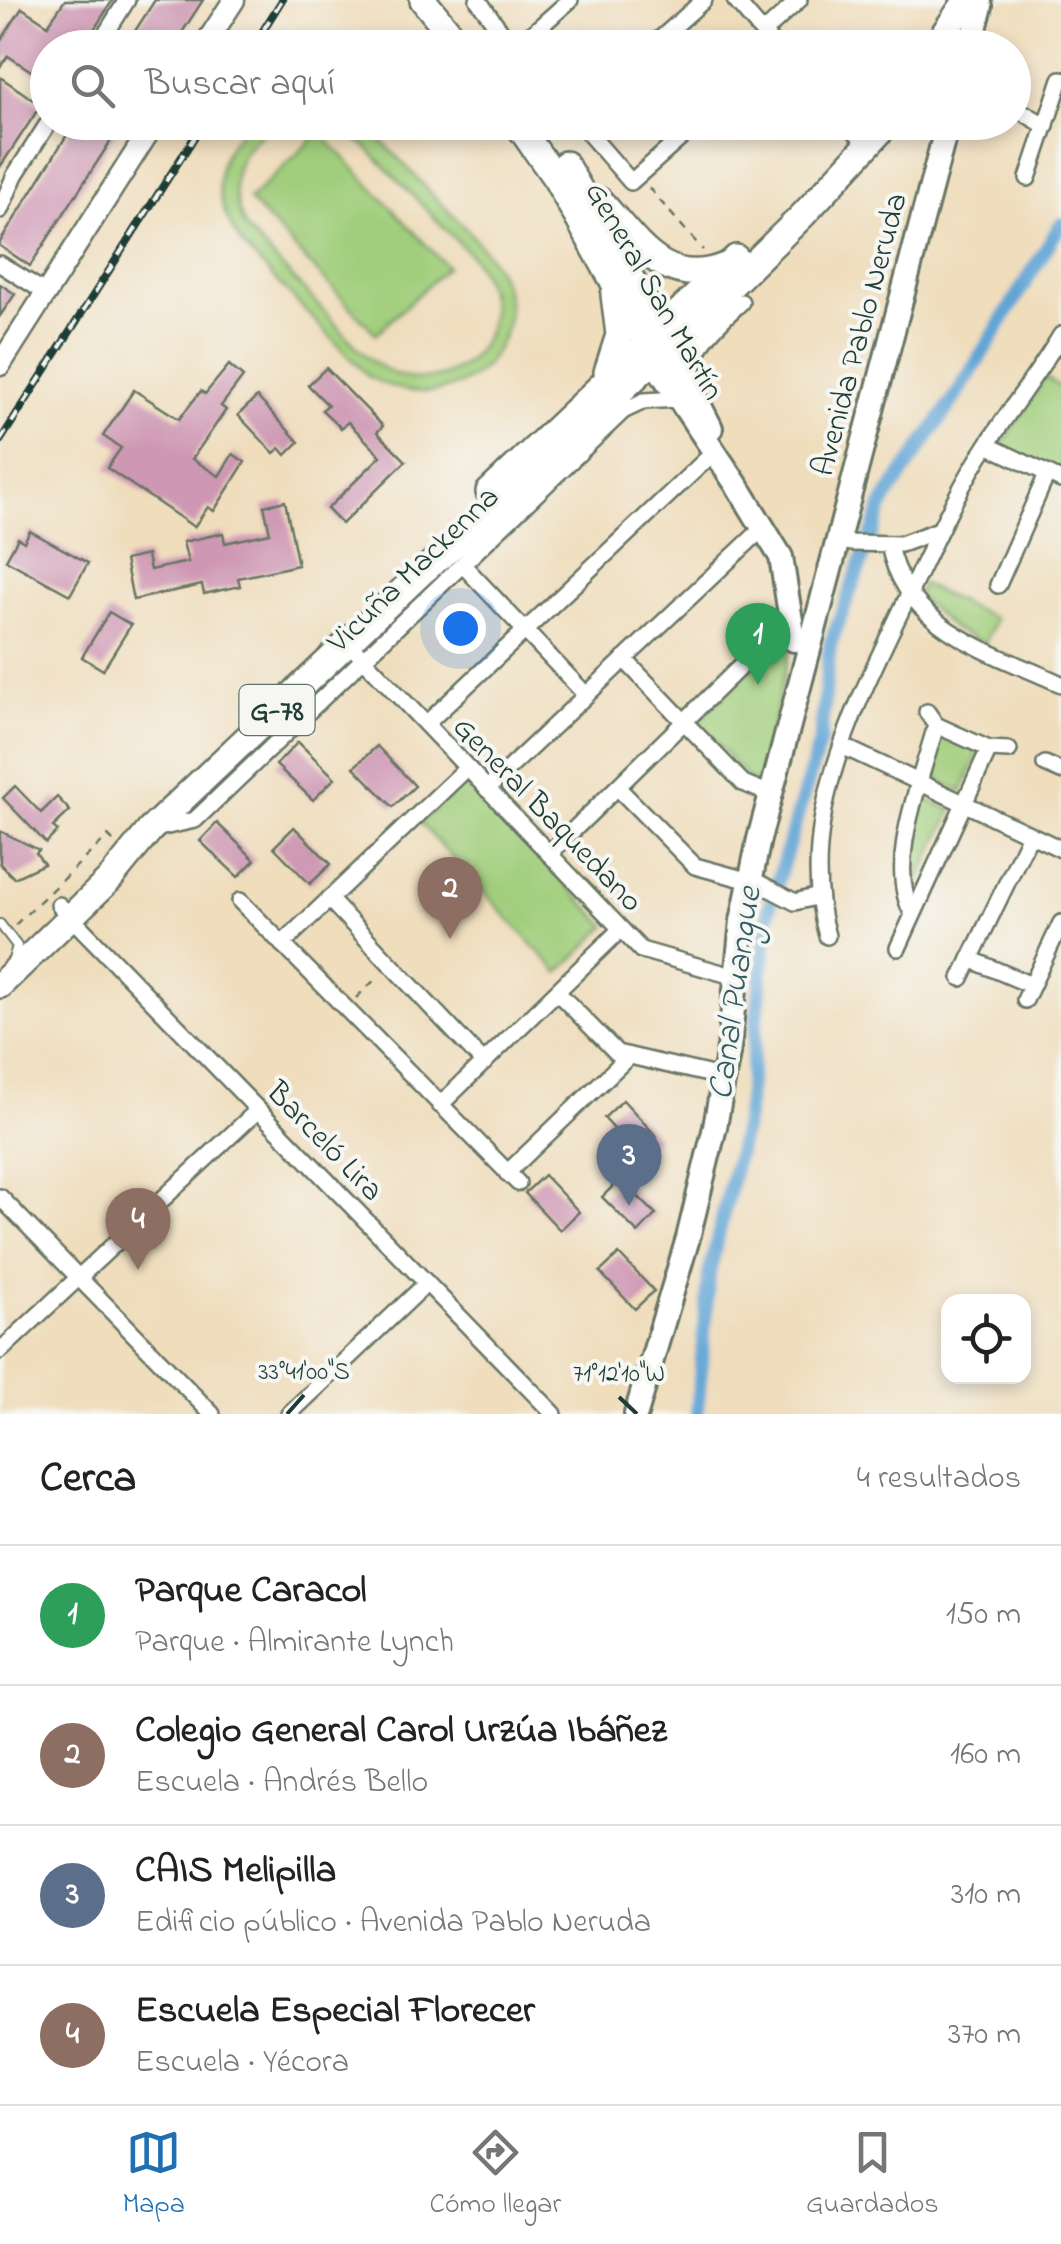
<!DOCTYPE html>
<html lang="es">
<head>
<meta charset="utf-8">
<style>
	:root { --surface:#fff; --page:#f2f2f2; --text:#222; --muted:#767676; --line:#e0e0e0; --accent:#1f6fb2 }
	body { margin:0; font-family:"Indie Flower",sans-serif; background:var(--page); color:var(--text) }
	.controls { position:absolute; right:30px; bottom:30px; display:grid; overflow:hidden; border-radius:20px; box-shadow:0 5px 15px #0003 }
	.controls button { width:90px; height:90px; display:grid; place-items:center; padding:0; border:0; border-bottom:2px solid var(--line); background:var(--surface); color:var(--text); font:50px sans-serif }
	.you { position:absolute; left:460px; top:628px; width:35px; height:35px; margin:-25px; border:8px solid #fff; border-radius:50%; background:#1a73e8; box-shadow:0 0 0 15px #1a73e833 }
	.badge { display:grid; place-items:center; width:65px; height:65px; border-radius:50%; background:var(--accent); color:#fff; font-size:32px; font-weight:700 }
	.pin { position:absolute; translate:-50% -82px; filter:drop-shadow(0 2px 5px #0008) }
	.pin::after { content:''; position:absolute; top:52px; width:35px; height:30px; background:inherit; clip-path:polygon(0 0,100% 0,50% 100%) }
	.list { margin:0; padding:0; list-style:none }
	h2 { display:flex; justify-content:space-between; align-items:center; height:130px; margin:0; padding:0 40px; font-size:42px }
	h2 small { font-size:32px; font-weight:400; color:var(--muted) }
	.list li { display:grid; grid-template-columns:65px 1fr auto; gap:30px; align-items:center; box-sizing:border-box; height:140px; padding:0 40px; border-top:2px solid var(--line) }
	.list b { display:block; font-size:38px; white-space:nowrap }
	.list p { margin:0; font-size:32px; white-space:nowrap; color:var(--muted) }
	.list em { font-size:32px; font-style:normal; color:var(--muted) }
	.icon { flex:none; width:55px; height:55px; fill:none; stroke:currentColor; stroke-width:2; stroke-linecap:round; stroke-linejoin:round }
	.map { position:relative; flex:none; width:1061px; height:1414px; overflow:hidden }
	.search { position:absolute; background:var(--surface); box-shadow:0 5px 15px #0003; left:30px; right:30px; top:30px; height:110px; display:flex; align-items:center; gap:25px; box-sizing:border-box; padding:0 35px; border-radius:55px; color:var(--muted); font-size:38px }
	.sheet { height:690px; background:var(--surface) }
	nav { display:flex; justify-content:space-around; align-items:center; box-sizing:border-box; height:140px; border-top:2px solid var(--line); background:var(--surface); font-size:28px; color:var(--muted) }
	nav a { display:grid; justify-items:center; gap:5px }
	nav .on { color:var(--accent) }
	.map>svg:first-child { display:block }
	.green { fill:#a1ce7b; stroke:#608658; stroke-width:2.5 }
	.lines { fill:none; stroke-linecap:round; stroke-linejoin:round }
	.canal { stroke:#61a5d6; stroke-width:14 }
	.building { fill:#ce97b3 }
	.service-casing { stroke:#687564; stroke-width:12 }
	.minor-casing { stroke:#687564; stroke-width:20 }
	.tertiary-casing { stroke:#687564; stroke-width:25 }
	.secondary-casing { stroke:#687564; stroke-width:28 }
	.primary-casing { stroke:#687564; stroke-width:30 }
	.path { stroke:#687564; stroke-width:2.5; stroke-dasharray:8 8; stroke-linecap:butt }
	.service { stroke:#fff; stroke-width:8 }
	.minor { stroke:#fff; stroke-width:15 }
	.tertiary { stroke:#fff; stroke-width:20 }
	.secondary { stroke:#fff; stroke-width:22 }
	.primary { stroke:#fff; stroke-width:25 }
	.rail-casing { stroke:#1f3d34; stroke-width:8 }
	.rail { stroke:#f6f6f2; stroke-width:4; stroke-dasharray:11; stroke-linecap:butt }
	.ticks { fill:none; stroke:#1f3d34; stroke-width:4 }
	.labels { text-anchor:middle; stroke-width:8; stroke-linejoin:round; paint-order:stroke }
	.shield { fill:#f6f6f2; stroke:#60746d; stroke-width:2.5 }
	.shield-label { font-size:30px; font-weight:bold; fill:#1f3d34 }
	.street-label { font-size:32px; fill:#1f3d34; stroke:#f6f6f2 }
	.water-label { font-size:35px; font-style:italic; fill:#335c65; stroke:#f6f6f2 }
	.ticks-label { font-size:25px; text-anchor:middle; fill:#1f3d34; stroke:#f6f6f2; stroke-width:8; stroke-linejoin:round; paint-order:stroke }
</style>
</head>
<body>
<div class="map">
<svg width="1061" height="1414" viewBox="0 0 1061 1414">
	<rect width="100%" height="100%" fill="#f6f6f2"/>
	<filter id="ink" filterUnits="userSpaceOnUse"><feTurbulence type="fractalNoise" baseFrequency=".01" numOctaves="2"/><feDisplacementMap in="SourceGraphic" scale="20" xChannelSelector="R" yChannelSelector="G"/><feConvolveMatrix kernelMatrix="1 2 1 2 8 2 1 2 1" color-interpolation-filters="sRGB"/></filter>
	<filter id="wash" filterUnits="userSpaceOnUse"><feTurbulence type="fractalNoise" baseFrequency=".0048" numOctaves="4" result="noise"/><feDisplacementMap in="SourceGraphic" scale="40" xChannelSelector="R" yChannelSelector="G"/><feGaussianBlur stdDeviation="2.25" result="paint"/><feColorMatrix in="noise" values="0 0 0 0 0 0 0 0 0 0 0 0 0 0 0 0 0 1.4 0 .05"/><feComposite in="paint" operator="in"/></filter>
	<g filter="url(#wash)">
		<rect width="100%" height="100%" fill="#efddbc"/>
		<!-- green -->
		<g class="green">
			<path d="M250 122 275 123C234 152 224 182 246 229 273 257 299 285 326 313 345 334 363 358 388 371 421 388 463 376 482 344 500 313 490 284 472 257L366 147 335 123H362C387 144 409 170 432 194 469 233 532 284 500 343 493 357 484 370 471 378 436 399 404 395 369 377L244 247C213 203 206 161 250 122Z"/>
			<path d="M320 132 447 267 376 334 249 200Z"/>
			<path d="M1045 377 1061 388V480L998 451Z"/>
			<path d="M922 584 995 619 984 644 953 629 917 596Z"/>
			<path d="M782 639 790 649 760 782H751L697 721Z"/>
			<path d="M940 731 979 752 962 792 929 775Z"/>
			<path d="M464 781 607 926 559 973 420 823Z"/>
			<path d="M922 798 953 810 914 890C900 866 917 823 922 798Z"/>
		</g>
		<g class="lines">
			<!-- canal -->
			<path class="canal" d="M697 1414 709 1274 746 1118 769 909 820 741 830 645 885 500 958 393 1061 224"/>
		</g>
		<g id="blocks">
			<!-- building -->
			<g class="building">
				<path d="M65 0H113L82 48H48V82L8 56 0 67V42L22 8 48 25Z"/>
				<path d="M155 0H203L172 48H124Z"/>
				<path d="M0 77 41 105 0 167Z"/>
				<path d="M75 122H123L30 266 0 246V242Z"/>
				<path d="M0 284 15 294 0 316Z"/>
				<path d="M229 365 243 377 221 406 226 410 192 459 219 476 233 454 245 462 214 511 208 507 194 527 107 468 121 448 103 436 134 390 179 419 201 391 205 394Z"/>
				<path d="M326 368 383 426 377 432 406 461 342 524 327 509 381 456 348 422 341 428 322 410 328 405 308 385Z"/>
				<path d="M257 397 299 442 286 455 280 448 274 453 238 415Z"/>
				<path d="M285 501 298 565 238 578 240 586 204 594 202 585 133 600 125 560 147 555 150 570 188 562 183 542 223 533 225 543 270 533 264 506Z"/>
				<path d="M30 531 88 563 70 595 6 560 18 538 24 542Z"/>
				<path d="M109 612 131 625 103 670 82 657Z"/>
				<path d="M298 742 335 778 313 800 276 765Z"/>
				<path d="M377 746 415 786 393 807 354 767Z"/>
				<path d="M15 786 41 813 57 797 70 811 53 827 58 831 46 843 3 798Z"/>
				<path d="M217 823 255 860 238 877 200 841Z"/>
				<path d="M294 827 331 864 310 884 274 847Z"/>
				<path d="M0 831 39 850 36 853 44 864 14 878 0 864Z"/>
				<path d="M623 1100 657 1137 638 1155 604 1118Z"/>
				<path d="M544 1175 579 1212 560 1230 525 1193Z"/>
				<path d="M620 1179 656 1214 638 1233 602 1197Z"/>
				<path d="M619 1254 654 1291 635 1309 600 1272Z"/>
			</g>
		</g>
	</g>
	<g filter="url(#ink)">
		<use href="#blocks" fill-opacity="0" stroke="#687564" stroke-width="2.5"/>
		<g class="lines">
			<defs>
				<path id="service" d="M0 924 17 946 12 963"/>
				<g id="minor">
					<path d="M478 0 513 48"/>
					<path d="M735 0 776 48"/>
					<path d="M763 33 799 0"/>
					<path d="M97 48 127 0"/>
					<path d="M516 48 570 0"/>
					<path d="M650 48 704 0"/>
					<path d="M1014 107 1046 126"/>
					<path d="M579 122 631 182 699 122"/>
					<path d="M846 122 868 144"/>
					<path d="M1028 178 1061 79"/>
					<path d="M0 210 15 175 49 122"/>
					<path d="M0 264 46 293"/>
					<path d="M692 384C690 346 716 326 741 302"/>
					<path d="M987 445 1061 480"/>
					<path d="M837 539 851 543 901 544 939 530"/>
					<path d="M889 544C904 629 992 652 1061 684"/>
					<path d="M463 565 586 695"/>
					<path d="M998 585 1047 474"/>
					<path d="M357 652 641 950 736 977"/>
					<path d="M624 659 743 783 770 794"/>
					<path d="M927 712 936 725 989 749 1009 750"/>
					<path d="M426 724 713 453"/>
					<path d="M842 746 1061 849"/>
					<path d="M1045 764 1061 771"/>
					<path d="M618 788 695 866 761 884 795 902 819 896"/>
					<path d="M487 789 763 528"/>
					<path d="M154 829 195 820 623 411 644 401 678 399"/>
					<path d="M549 854 792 616"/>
					<path d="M329 899 484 1063"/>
					<path d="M240 901 518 1183"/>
					<path d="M59 905 554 1414"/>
					<path d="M913 914C884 866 923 775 936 725"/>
					<path d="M827 936C793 817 862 693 911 590 935 540 958 488 989 442 1012 406 1039 372 1061 335"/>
					<path d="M282 944 467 768"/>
					<path d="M898 948 989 749"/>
					<path d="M970 959 1031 985"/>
					<path d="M961 978 1030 835"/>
					<path d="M557 992 617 1053 725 1078"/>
					<path d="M1025 1000 1061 923"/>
					<path d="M440 1105 621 929"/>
					<path d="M507 1173 629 1056"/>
					<path d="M0 1197 212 1414"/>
					<path d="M0 1351 258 1110"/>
					<path d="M289 1414 427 1283"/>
				</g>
				<g id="tertiary">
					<path d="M203 48 234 0"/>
					<path d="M0 365 155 122"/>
				</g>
				<g id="secondary">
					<path d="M970 48 981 6"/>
					<path d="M669 345 711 428"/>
					<path d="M653 360 740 490 781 557 794 640"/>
					<path d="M636 1414 688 1238 715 1127 729 1048 742 921 759 839 948 122"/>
				</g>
				<g id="primary">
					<path d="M423 0 462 48"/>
					<path d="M934 48 967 0"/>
					<path d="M516 122 556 179 637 324 651 355"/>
					<path d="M565 164 667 341"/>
					<path d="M600 201C636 239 663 291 725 266"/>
					<path d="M607 372 619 335 614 295"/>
					<path d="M489 492 736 258"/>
					<path d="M0 985 110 879 150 830 422 572 479 524 689 327 803 215 889 122"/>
				</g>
			</defs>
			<!-- service casing -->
			<use href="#service" class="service-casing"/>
			<!-- minor casing -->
			<use href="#minor" class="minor-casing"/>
			<!-- tertiary casing -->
			<use href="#tertiary" class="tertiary-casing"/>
			<!-- secondary casing -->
			<use href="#secondary" class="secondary-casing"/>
			<!-- primary casing -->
			<use href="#primary" class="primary-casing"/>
			<!-- path -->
			<g class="path">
				<path d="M649 188 703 250"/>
				<path d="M15 925 108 836 114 842"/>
				<path d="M356 998 379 976"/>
			</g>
			<!-- service -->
			<use href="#service" class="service"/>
			<!-- minor -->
			<use href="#minor" class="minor"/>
			<!-- tertiary -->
			<use href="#tertiary" class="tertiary"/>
			<!-- secondary -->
			<use href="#secondary" class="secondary"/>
			<!-- primary -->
			<use href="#primary" class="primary"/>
			<defs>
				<g id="rail">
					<path d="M252 48 282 0"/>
					<path d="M0 441 204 122"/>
				</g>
			</defs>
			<!-- rail casing -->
			<use href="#rail" class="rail-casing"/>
			<!-- rail -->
			<use href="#rail" class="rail"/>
		</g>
	</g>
	<!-- ticks -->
	<path class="ticks" d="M619 1397 637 1414M287 1414 304 1395"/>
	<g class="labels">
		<!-- shield labels -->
		<rect class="shield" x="239.5" y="685" width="75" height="50" rx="8"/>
		<g class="shield-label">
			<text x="277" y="720">G-78</text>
		</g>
		<!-- street labels -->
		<g class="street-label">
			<text transform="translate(656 290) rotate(60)" y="11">General San Martín</text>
			<text transform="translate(858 334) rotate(-75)" y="11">Avenida Pablo Neruda</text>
			<text transform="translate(412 568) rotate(-44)" y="11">Vicuña Mackenna</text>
			<text transform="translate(549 813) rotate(46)" y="11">General Baquedano</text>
			<text transform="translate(326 1140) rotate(46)" y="11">Barceló Lira</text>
		</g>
		<!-- water labels -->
		<g class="water-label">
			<text transform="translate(733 993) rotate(-82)" y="12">Canal Puangue</text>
		</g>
	</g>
	<g class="ticks-label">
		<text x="304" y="1379">33°41'00"S</text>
		<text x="619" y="1381">71°12'10"W</text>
	</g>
</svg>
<div class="controls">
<button><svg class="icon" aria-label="locate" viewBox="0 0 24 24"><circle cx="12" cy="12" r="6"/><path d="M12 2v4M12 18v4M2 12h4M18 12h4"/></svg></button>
</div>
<div class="you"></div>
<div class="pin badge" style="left:758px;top:685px;background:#2e9e5b">1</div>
<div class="pin badge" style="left:450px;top:939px;background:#8d6e63">2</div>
<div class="pin badge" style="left:629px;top:1206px;background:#5c6f8a">3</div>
<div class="pin badge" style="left:138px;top:1270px;background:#8d6e63">4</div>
<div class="search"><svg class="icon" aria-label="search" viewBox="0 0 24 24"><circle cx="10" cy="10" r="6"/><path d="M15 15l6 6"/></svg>Buscar aquí</div>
</div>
<section class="sheet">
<h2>Cerca<small>4 resultados</small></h2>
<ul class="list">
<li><span class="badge" style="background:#2e9e5b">1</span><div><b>Parque Caracol</b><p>Parque · Almirante Lynch</p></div><em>150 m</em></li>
<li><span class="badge" style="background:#8d6e63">2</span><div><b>Colegio General Carol Urzúa Ibáñez</b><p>Escuela · Andrés Bello</p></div><em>160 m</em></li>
<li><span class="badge" style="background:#5c6f8a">3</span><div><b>CAIS Melipilla</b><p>Edificio público · Avenida Pablo Neruda</p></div><em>310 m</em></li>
<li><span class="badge" style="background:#8d6e63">4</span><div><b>Escuela Especial Florecer</b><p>Escuela · Yécora</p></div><em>370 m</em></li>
</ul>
</section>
<nav>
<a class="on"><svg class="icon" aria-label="map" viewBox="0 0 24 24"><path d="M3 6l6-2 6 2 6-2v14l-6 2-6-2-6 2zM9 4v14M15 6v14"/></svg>Mapa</a>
<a><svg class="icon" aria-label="directions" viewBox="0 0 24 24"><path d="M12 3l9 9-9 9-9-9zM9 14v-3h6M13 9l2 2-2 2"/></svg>Cómo llegar</a>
<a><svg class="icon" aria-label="saved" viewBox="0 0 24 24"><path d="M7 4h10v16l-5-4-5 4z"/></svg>Guardados</a>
</nav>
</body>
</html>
